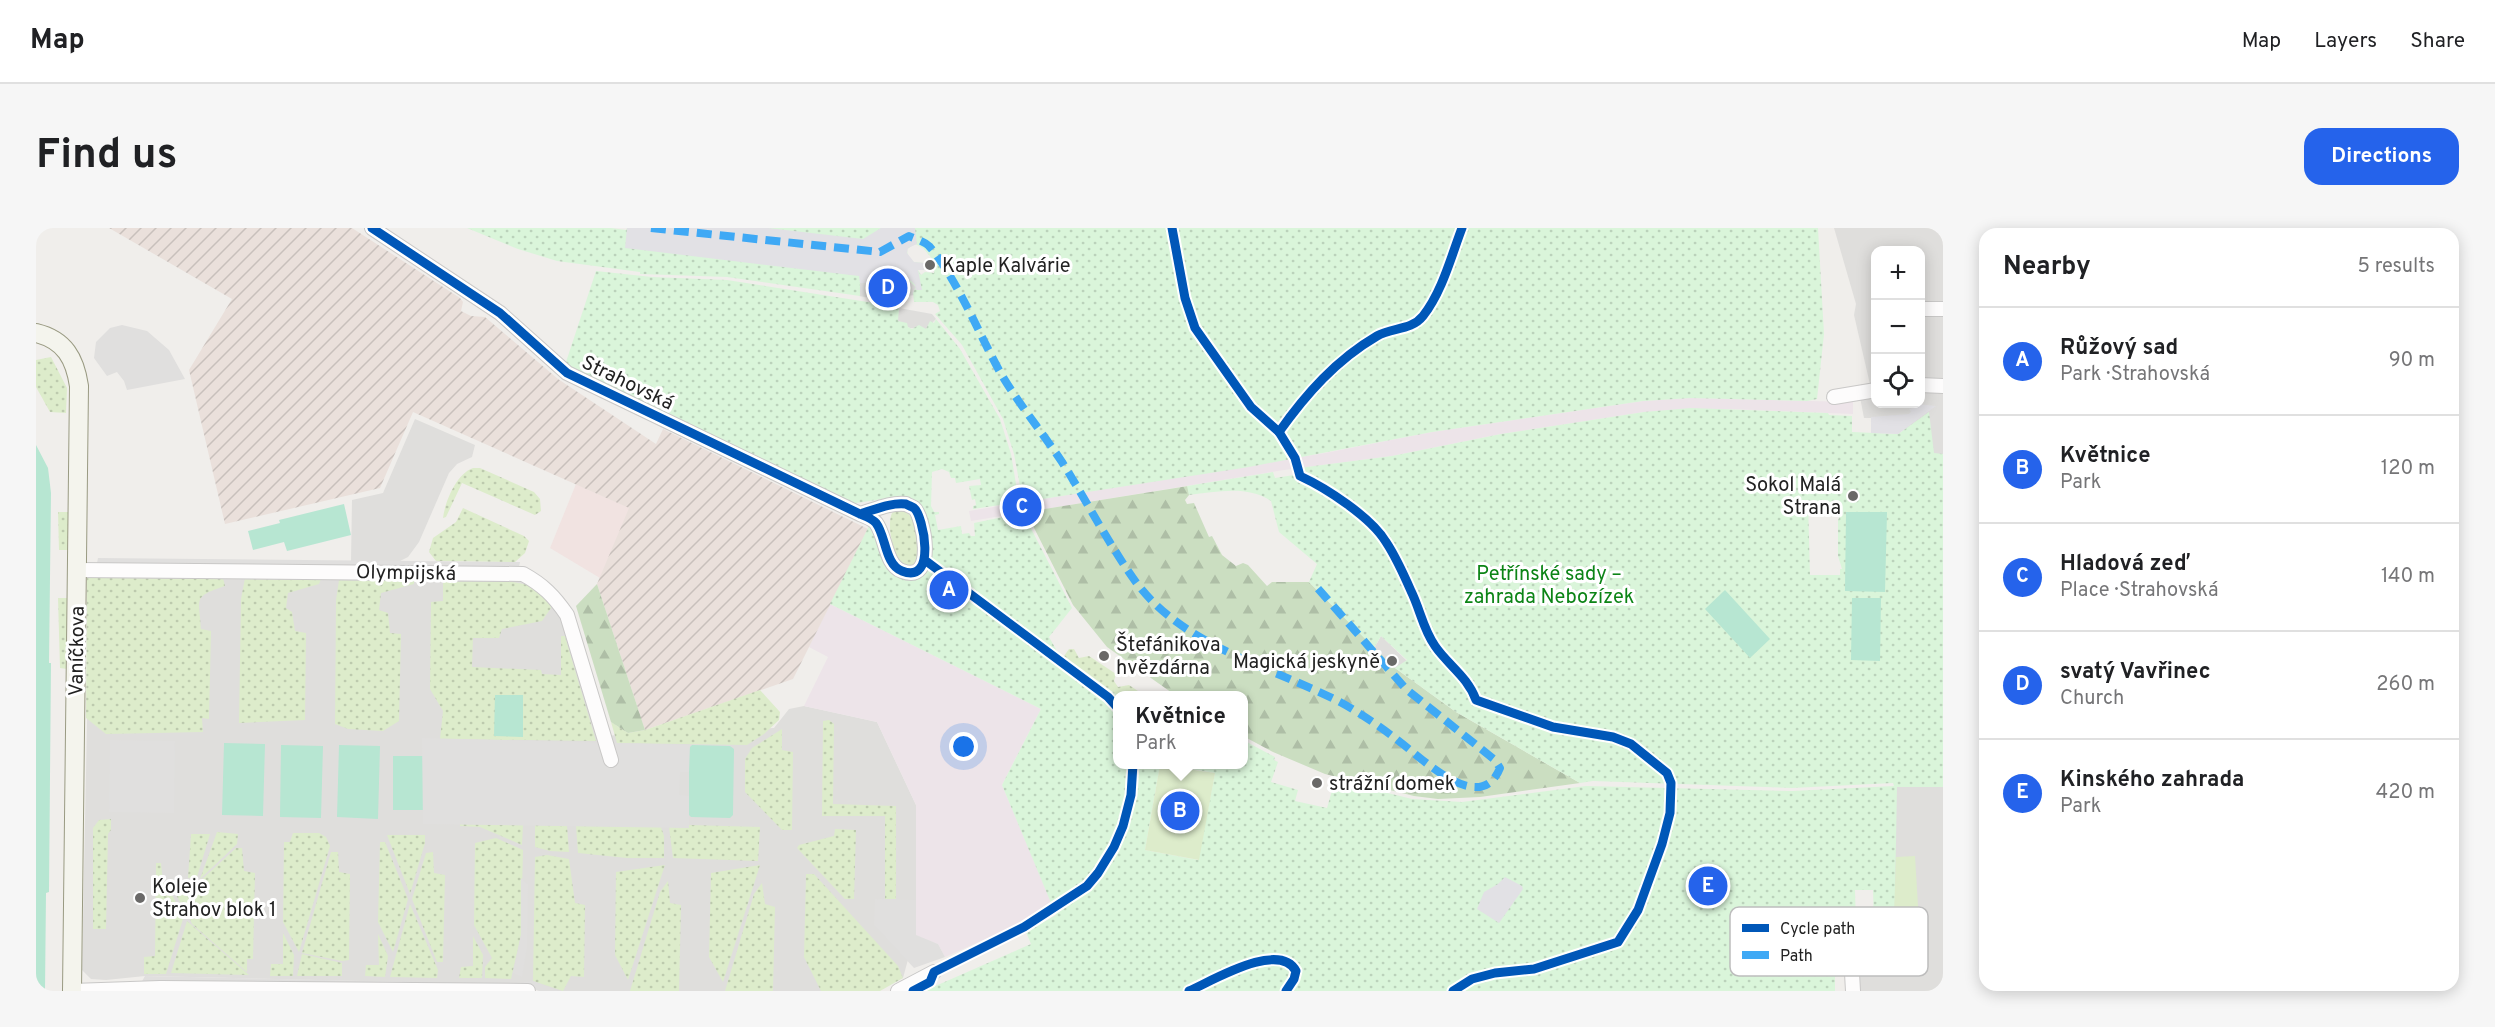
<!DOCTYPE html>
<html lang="en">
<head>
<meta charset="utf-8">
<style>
	:root { --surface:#fff; --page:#f6f6f6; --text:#202124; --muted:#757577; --line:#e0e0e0; --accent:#2563eb }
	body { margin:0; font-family:Overpass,sans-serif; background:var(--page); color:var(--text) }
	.controls { position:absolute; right:18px; top:18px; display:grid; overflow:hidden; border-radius:12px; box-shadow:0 3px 15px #0003 }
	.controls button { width:54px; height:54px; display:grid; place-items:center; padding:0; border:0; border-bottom:2px solid var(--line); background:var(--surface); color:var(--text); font:30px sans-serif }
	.you { position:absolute; left:928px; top:519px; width:21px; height:21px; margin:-15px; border:4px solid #fff; border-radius:50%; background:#1a73e8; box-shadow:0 0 0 9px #1a73e833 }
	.badge { display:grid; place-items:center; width:39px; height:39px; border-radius:50%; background:var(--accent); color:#fff; font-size:20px; font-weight:700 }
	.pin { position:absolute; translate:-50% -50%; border:3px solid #fff; box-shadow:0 2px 6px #0006 }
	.popup { position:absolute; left:1077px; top:463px; width:135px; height:78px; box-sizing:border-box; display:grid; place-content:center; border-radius:12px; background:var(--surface); filter:drop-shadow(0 2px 4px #0005); font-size:20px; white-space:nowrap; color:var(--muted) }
	.popup b { font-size:22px; color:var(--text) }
	.popup::after { content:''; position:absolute; left:50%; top:100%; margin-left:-12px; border:12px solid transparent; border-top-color:var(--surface) }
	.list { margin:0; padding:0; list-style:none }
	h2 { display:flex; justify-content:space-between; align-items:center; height:78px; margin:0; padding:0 24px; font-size:26px }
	h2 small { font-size:20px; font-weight:400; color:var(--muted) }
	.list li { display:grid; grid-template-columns:39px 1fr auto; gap:18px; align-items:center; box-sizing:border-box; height:108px; padding:0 24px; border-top:2px solid var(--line) }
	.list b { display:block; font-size:22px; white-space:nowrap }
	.list p { margin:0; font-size:20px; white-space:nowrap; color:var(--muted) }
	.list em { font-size:20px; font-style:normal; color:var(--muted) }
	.icon { flex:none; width:33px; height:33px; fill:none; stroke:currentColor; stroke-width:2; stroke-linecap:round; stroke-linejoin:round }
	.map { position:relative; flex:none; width:1907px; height:763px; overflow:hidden; border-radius:18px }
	header { display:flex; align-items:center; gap:36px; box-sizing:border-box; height:84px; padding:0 30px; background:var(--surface); border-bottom:2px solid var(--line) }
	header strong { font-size:28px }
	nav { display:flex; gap:33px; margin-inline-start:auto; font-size:21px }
	.intro { display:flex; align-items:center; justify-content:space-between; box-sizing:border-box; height:144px; padding:0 36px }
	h1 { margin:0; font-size:42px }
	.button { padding:15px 27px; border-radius:18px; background:var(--accent); color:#fff; font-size:21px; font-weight:700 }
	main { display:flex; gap:36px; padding:0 36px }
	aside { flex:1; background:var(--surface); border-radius:18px; box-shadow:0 3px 15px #0003 }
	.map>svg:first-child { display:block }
	.residential { fill:#dfdedc; fill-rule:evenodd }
	.commercial { fill:#f1e3e1 }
	.industrial { fill:#ede4e9 }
	.religious { fill:#dededc }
	.military { fill:url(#military-furrows) }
	.grass { fill:url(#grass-dots) }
	.forest { fill:url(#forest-firs) }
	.park { fill:url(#park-dots); fill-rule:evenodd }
	.garden { fill:#ddeccb }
	.pitch { fill:#b7e6d2 }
	.parking { fill:#e0dfde }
	.plaza { fill:#e2e1e5 }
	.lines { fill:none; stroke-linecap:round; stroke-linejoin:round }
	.minor-casing { stroke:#c9c8c7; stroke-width:16 }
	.secondary-casing { stroke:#999a82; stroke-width:20 }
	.minor { stroke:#fdfcfc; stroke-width:14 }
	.secondary { stroke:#f4f4ed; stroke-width:18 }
	.quiet { stroke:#3fa9f5; stroke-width:8; stroke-dasharray:15 8; stroke-linecap:butt }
	.cycleway-casing { stroke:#fff; stroke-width:13 }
	.cycleway { stroke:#0057b8; stroke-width:9 }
	.poi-dot { fill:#6a6968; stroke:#fff; stroke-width:2 }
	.labels { text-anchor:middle; stroke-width:6; stroke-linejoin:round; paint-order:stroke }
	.poi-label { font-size:20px; fill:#222; stroke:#fff; text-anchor:start }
	.street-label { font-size:20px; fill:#222; stroke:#fff }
	.park-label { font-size:20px; fill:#0c8416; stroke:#fff }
	.key { fill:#fff; stroke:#bdbdbd; stroke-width:1.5 }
	.key-label { font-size:16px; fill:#222 }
</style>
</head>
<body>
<header>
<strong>Map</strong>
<nav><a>Map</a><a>Layers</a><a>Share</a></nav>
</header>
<div class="intro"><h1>Find us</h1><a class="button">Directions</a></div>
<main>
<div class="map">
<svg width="1907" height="763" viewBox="0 0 1907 763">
	<defs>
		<pattern id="military-furrows" width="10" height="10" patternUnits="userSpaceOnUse" patternTransform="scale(1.5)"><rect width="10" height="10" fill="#eae0db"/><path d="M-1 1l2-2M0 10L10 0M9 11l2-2" fill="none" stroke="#c8c0bc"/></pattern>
		<pattern id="grass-dots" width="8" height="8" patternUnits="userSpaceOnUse" patternTransform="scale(1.5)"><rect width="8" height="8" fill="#ddeccb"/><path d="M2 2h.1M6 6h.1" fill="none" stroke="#bdcaae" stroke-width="1.8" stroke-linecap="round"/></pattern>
		<pattern id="forest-firs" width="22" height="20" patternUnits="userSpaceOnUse" patternTransform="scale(1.5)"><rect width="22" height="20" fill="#cbdec1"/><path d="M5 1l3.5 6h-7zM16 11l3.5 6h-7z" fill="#aebea6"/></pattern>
		<pattern id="park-dots" width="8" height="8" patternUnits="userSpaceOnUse" patternTransform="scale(1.5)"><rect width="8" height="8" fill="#daf5da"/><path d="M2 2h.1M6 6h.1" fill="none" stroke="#bbd2bb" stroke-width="1.8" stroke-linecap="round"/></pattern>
	</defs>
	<rect width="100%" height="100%" fill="#f0eeeb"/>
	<!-- residential -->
	<g class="residential">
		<path d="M1798 0H1907V226H1898L1874 200 1835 205V190H1828L1824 169 1836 165 1818 87 1820 76ZM1840 22H1884V176H1840Z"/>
		<path d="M863 80 896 86 900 91 890 101 874 100 861 93Z"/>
		<path d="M379 191 439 217 436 229 421 236 413 245 383 314 372 329 364 333 315 334 316 272 347 265Z"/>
		<path d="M54 348 487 352 521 382 542 436 563 508 738 500 753 481 768 478 841 494 880 577V702L867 750 830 763H515L499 757 109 748 70 752 55 751 46 742Z"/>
		<path d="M1345 408 1371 433 1359 440 1338 421Z"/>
		<path d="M1862 555 1907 556V763H1823L1821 721 1854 720 1858 561Z"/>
	</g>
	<!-- commercial -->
	<path class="commercial" d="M540 256 594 280 564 350 514 320Z"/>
	<!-- industrial -->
	<g class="industrial">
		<path d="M1655 170 1817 174V186L1693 181 1608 184 1465 206 1356 228 1248 242 935 293 933 283 1289 225 1396 204 1607 173Z"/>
		<path d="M794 376 1005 481 966 557 1016 676 974 700 909 729 902 716 880 708V577L841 494 768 478 792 429 773 419Z"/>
	</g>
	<!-- religious -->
	<path class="religious" d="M850 43 866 47 881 57V67L866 68V76L823 68 822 52Z"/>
	<!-- military -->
	<path class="military" d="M73 0H316L424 70 427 74 425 83 435 88 449 89 522 151 620 216 627 201 832 301 757 451 609 502 561 356 593 280 377 184 344 260 189 296 153 142 196 71Z"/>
	<!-- grass -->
	<g class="grass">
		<path d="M15 129 31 160 30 185 14 184 0 159V132Z"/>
		<path d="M437 240H444L498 264 504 271 505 283 499 287 426 255 410 289 407 290C409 274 420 246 437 240Z"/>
		<path d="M427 280 488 308 493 313 489 325 479 334 400 333 393 324 397 310 420 294Z"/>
		<path d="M864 281C882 286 881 310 884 327L877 338H867C858 327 850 299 856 285Z"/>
		<path d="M22 284H32V322H23Z"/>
		<path d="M51 350H187L189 358C155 369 164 371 165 401L175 403 173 491 166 490 167 504 70 506 50 490Z"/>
		<path d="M209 350 285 351 283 356 252 365 250 380 256 384 259 403 270 405 269 492 203 495 205 371Z"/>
		<path d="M303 352 378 353V356L345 365 343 382 352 385 354 405 365 406 363 493 347 503 312 501 299 496 300 372Z"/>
		<path d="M407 354C435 354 509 343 515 380L506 393 466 401 463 410H437L436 439 505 442 506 446 525 447V408H529L560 513 404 511 407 483 394 461 395 374 407 373Z"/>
		<path d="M22 370H32L31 441 24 440Z"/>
		<path d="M1033 421H1038L1043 430 1053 428 1080 446 1078 453 1082 459 1093 457 1108 467H1081L1028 428Z"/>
		<path d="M724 462 744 484 743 492 728 506 711 517 581 515 575 494 592 505 609 502Z"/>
		<path d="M793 492 798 496 797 576 860 578V671H849V588H786L787 493Z"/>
		<path d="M746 501V522L757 524 756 602H746L709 564V531L716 520Z"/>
		<path d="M75 591V602L72 606 70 701H57V600L63 592Z"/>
		<path d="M424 596 487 597 486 617 444 599 424 598Z"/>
		<path d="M499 597 531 598 533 624 514 623 499 619Z"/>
		<path d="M653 597 724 599 722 633 637 630 633 599 652 600Z"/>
		<path d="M540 598 625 599 628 608V630H591L542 625Z"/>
		<path d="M799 601 820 602 818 671H809L761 620 763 617 798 608Z"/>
		<path d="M181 604 202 606 201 616 164 651Z"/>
		<path d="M257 605H283L290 609 294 618 263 724 247 694 248 614H254Z"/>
		<path d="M155 606H174L161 649 152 650Z"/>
		<path d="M351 607H389V615L374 666Z"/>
		<path d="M460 610 487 622 485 707 475 751 449 750V739L456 730 438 697 439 615Z"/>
		<path d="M344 614H349L372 671 357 724 342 694Z"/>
		<path d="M200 620H206L208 643 219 645 217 731H211V744L156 696 153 689 163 654Z"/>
		<path d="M295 624H302L303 644 314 646 313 732 306 733 266 725Z"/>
		<path d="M397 624 398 645 409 647 407 734H401L376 671 390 625Z"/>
		<path d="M511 627 533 631 539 675 549 677 548 749 535 748 527 763 497 753 499 629Z"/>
		<path d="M120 635H125L127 655 130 656 147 687V691L130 746H108V729L119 728Z"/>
		<path d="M629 637 626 646 592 752 579 727 580 644Z"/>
		<path d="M724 637 687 754 673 729 675 645Z"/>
		<path d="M770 646H778L862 738 867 750 844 763H785L768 729Z"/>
		<path d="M159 651 160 652 150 685 133 654Z"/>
		<path d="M632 653 634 675 645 677 643 763H594L624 664Z"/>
		<path d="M726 655 729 676 739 679 737 763H689L718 666Z"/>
		<path d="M374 676 402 742 401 750 354 749Z"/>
		<path d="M151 693 213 747 135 745Z"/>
		<path d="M247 705 258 727 257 748H234L235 736H247Z"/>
		<path d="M342 706 352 728 349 749 329 748 330 737H343Z"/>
		<path d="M437 708 447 727 446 750H423L425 739 437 738Z"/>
		<path d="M266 726 306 735V748H261Z"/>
	</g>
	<!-- forest -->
	<g class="forest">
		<path d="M1152 258 1153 267 1149 272 1151 276 1158 275 1173 309 1176 308 1186 327 1200 338 1207 335 1212 337 1231 358 1236 354H1273L1359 440 1420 484 1544 555 1444 569 1402 571 1378 568 1289 546 1237 524 1207 508V468L1139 467 1071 419 1037 377 990 284Z"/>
		<path d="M561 356 609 502 592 505 575 494 540 378Z"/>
	</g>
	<!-- park -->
	<g class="park">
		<path d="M431 0H575L590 2 591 0H1782L1788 106 1781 171 1771 173 1655 170 1607 173 1396 204 1213 239 987 274 978 226 967 191 926 117 899 86 904 83 902 77 897 74H878L877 65 880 59 871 51 865 53 864 48 851 45 845 49 839 50V55H824V68L691 49 604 46V44L521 33 482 21ZM879 16 887 20 899 34 898 45 889 44 885 47 882 42H888V35L878 34 872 29 871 21Z"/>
		<path d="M560 43 616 49 691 52 851 77 863 80 862 93 871 95 872 99 876 101 883 97 890 101 894 93 898 95 900 91 924 121 964 191 975 226 983 274 937 281V278L940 277 939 271 936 272 933 258 945 257 944 251 920 255 919 250H915L913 244 906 241 896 244 895 278 898 284H903V286L899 287 902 302 925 298 926 306 933 305 935 308H939L938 295 987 285 1036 380 1013 409 1021 423 1081 467V536L1124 537 1109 622 1162 632 1179 545 1132 537 1207 536V512L1239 529 1238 532 1242 534 1235 554 1262 562 1259 573 1291 580 1299 552 1376 571 1426 574 1550 558 1756 563 1858 558 1857 555 1756 560 1557 553 1544 555 1420 484 1359 440 1371 432 1345 408 1338 420 1273 354 1281 336 1243 304 1235 273C1211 257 1181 264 1153 267L1151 258 1237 244 1239 250 1264 246 1263 240 1356 228 1465 206 1608 184 1655 180 1792 185 1793 187 1816 188V204L1862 206 1893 184 1898 225 1907 226V559H1861L1858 723 1824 726 1815 737 1799 749V763H888L995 716 990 704 1020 687 966 557 1005 481 794 376 833 298 853 339 891 341 896 328 889 285 879 272 865 268 814 276 529 137ZM1772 274H1803L1805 286 1802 292V328L1806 341H1804V347H1774ZM1819 662H1837L1838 696 1820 697Z"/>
	</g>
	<!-- garden -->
	<g class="garden">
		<path d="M1124 537 1179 545 1163 632 1109 622Z"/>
		<path d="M1879 628 1883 694 1872 702 1871 687H1858L1860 629Z"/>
	</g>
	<!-- pitch -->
	<g class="pitch">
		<path d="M0 217 12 240 15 265 13 435H15L13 664 10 665 9 763H0Z"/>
		<path d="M308 276 315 307 251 323 248 314 217 322 212 303 244 295 243 292Z"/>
		<path d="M1810 284H1851L1849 364 1809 363Z"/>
		<path d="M1689 362 1734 411 1714 430 1669 381Z"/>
		<path d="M1816 370H1845L1844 433 1815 432Z"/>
		<path d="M459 467H487V509L458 508Z"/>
		<path d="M188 515 229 516 227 588 186 587Z"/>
		<path d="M245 517 287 518 285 590 244 589Z"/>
		<path d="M303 517 344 518 342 591 301 589Z"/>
		<path d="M656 517 694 518 698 521 697 587 694 590 655 589 653 587V520Z"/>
		<rect x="357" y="528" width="30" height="54"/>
	</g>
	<!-- parking -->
	<g class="parking">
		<path d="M86 97 111 103 133 122 149 151 91 162 88 153 81 144 71 148 58 130 60 114 74 100Z"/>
		<path d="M62 330 484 334 483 339 61 335Z"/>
		<path d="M58 342 487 346 495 357 487 354 58 350Z"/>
		<path d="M386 510 654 517 653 544H644L643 567 653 568V600L387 596Z"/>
		<path d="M74 512 139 513 138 585 73 584Z"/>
		<path d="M485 650 492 656 491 719 486 749 477 745 485 707Z"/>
		<path d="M839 671 880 672V707L902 716 909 729 878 740 838 697Z"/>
		<path d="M109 748 474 756 497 753 523 763H503L495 760 105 755Z"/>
	</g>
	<!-- plaza -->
	<g class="plaza">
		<path d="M591 0H732L827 11 845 0H879L881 16 872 20 871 25 878 34 888 35V42H882L886 62H880L879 57 875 53 871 51 865 53 864 48 853 45 839 50V55H824L823 48 589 20Z"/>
		<path d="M1873 176H1881L1900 178 1862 206 1835 205V189L1873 186 1875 184 1873 181 1877 180V176Z"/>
		<path d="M1469 649 1486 658 1487 661 1463 695 1441 681 1448 664 1462 656Z"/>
	</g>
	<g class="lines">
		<defs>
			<g id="minor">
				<path d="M336 0 464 85 531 145 824 286C829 288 837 291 840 295 850 308 849 337 866 343 902 357 887 287 878 280 877 279 871 277 870 276 855 274 838 282 824 286"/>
				<path d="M1884 81H1907"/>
				<path d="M1884 157 1907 158"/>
				<path d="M1798 169 1840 162"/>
				<path d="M41 342 487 346C507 357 518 368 531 387L575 532"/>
				<path d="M1816 745 1817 763"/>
				<path d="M36 763 124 760 492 763"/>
				<path d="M862 763 898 744"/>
			</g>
			<path id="secondary" d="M0 105C29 112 39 131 43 158L36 763"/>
		</defs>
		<!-- minor casing -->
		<use href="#minor" class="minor-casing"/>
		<!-- secondary casing -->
		<use href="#secondary" class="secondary-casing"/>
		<!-- minor -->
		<use href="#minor" class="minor"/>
		<!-- secondary -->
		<use href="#secondary" class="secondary"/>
		<!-- quiet -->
		<path class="quiet" d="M615 0 844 24 873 8C879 11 888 13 893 18 920 49 943 106 964 144 982 175 1006 204 1026 234 1050 272 1071 313 1097 350 1144 418 1234 438 1304 474 1330 488 1356 507 1379 526 1399 542 1447 583 1464 540L1459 532 1370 461 1278 356"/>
		<defs>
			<g id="cycleway">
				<path d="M336 0 464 85 531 145 824 286C829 288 837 291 840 295 850 308 849 337 866 343 902 357 887 287 878 280 877 279 871 277 870 276 855 274 838 282 824 286"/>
				<path d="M1136 0 1149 70 1159 100 1215 179 1243 204 1259 230 1264 248C1290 260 1335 289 1350 314 1360 329 1368 347 1375 363 1384 381 1387 401 1399 418 1412 437 1432 449 1440 472L1517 499 1577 509 1595 516 1631 545 1635 555 1634 585 1626 616 1602 682 1582 714 1498 741 1459 745 1436 751 1417 763"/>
				<path d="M1243 204C1270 166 1300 132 1341 108 1356 99 1375 103 1387 88 1406 64 1415 29 1426 0"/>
				<path d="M890 333 1072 469 1081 479"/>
				<path d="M877 763 894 754 898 744 988 699 1051 658 1062 645 1078 619 1087 598 1095 567 1097 536"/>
				<path d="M1153 763C1176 753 1243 712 1260 743L1258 751 1250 763"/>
			</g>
		</defs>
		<!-- cycleway casing -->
		<use href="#cycleway" class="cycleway-casing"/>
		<!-- cycleway -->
		<use href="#cycleway" class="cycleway"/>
	</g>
	<!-- markers -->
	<g class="poi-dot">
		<circle cx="894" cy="37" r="6"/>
		<circle cx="1817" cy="268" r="6"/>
		<circle cx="1068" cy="428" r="6"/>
		<circle cx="1356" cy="433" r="6"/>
		<circle cx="1281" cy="555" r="6"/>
		<circle cx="104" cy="670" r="6"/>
	</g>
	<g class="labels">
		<!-- poi labels -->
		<g class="poi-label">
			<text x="906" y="44">Kaple Kalvárie</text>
			<text x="1805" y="263" text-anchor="end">Sokol Malá<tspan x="1805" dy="23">Strana</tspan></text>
			<text x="1080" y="423">Štefánikova<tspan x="1080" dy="23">hvězdárna</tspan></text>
			<text x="1344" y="440" text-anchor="end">Magická jeskyně</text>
			<text x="1293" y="562">strážní domek</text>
			<text x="116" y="665">Koleje<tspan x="116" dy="23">Strahov blok 1</tspan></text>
		</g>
		<!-- street labels -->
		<g class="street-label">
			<text transform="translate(592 154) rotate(26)" y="7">Strahovská</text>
			<text transform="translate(370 344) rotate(1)" y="7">Olympijská</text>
			<text transform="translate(40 423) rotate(-89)" y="7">Vaníčkova</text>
		</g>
		<!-- park labels -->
		<g class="park-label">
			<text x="1513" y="352">Petřínské sady –<tspan x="1513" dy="23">zahrada Nebozízek</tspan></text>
		</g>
	</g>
	<!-- legend -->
	<rect x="1694" y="679" width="198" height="69" rx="9" class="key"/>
	<rect x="1706" y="696" width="27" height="8" fill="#0057b8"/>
	<rect x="1706" y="723" width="27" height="8" fill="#3fa9f5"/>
	<g class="key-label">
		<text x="1744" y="706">Cycle path</text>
		<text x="1744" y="733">Path</text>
	</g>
</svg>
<div class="controls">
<button>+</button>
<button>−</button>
<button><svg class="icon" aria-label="locate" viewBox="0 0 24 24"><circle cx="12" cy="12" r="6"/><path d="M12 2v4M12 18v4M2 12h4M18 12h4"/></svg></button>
</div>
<div class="you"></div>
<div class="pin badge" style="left:913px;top:362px">A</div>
<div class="pin badge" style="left:1144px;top:583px">B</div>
<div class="popup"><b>Květnice</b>Park</div>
<div class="pin badge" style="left:986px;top:279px">C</div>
<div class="pin badge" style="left:852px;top:60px">D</div>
<div class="pin badge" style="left:1672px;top:658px">E</div>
</div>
<aside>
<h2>Nearby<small>5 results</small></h2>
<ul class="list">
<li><span class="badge">A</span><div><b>Růžový sad</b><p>Park · Strahovská</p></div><em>90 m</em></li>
<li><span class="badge">B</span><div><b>Květnice</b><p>Park</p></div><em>120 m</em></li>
<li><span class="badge">C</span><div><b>Hladová zeď</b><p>Place · Strahovská</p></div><em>140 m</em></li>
<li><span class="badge">D</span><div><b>svatý Vavřinec</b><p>Church</p></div><em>260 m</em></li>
<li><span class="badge">E</span><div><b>Kinského zahrada</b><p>Park</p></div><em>420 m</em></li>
</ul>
</aside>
</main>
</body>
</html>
